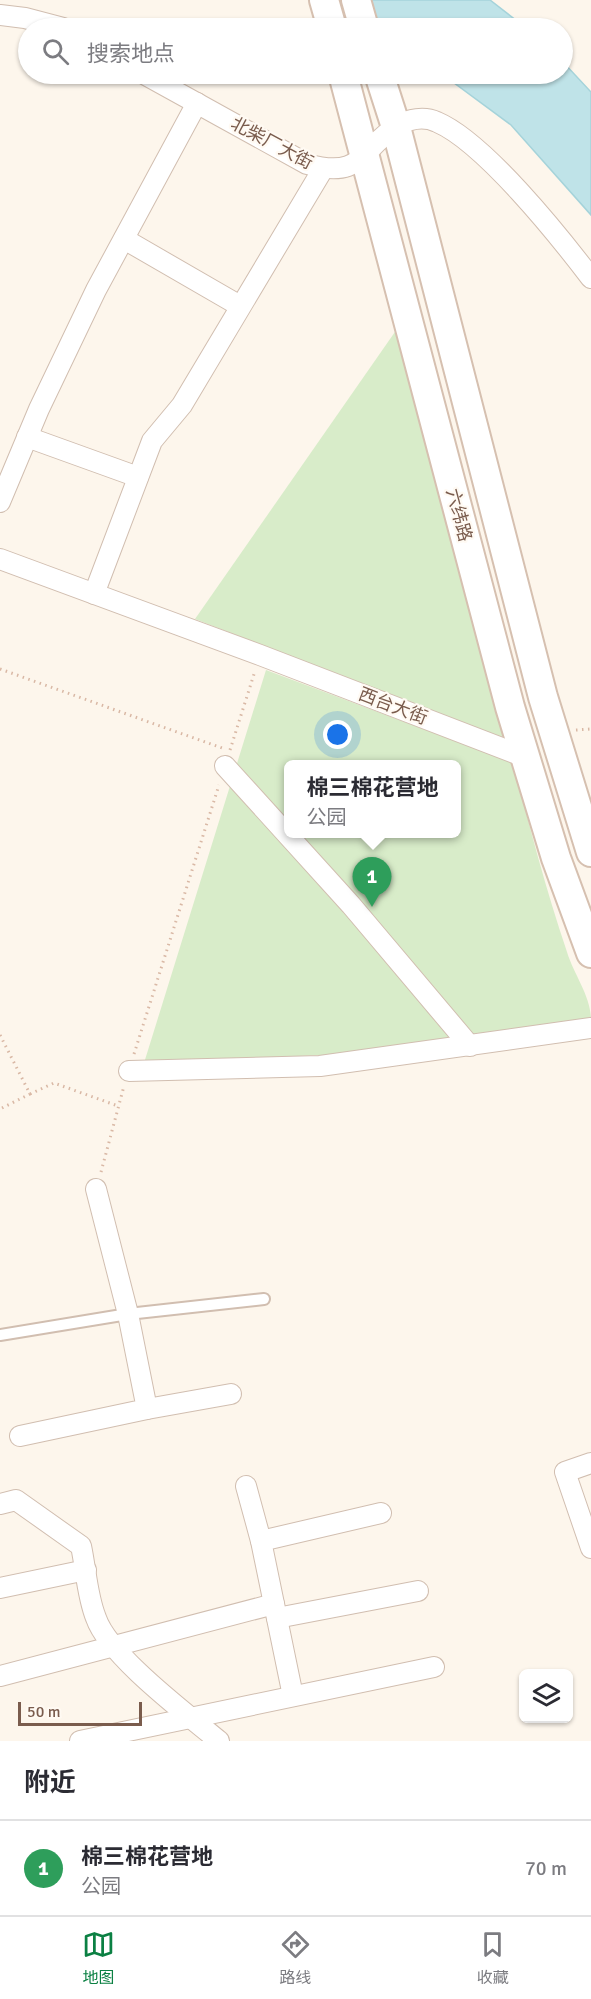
<!DOCTYPE html>
<html lang="zh">
<head>
<meta charset="utf-8">
<style>
	:root { --surface:#fff; --page:#f2f2f3; --text:#2b2b33; --muted:#7c7c81; --line:#e1e1e2; --accent:#0b8043 }
	body { margin:0; font-family:Signika,"Noto Sans SC",sans-serif; background:var(--page); color:var(--text) }
	.controls { position:absolute; right:18px; bottom:18px; display:grid; overflow:hidden; border-radius:9px; box-shadow:0 2px 4px #0004 }
	.controls button { width:54px; height:54px; display:grid; place-items:center; padding:0; border:0; border-bottom:2px solid var(--line); background:var(--surface); color:var(--text); font:30px sans-serif }
	.scale { position:absolute; left:18px; bottom:15px; width:124px; box-sizing:border-box; padding-left:6px; border:3px solid #7a5c4d; border-top:0; font-size:16px; line-height:21px; white-space:nowrap; color:#7a5c4d; -webkit-text-stroke:4px #fffaf3; paint-order:stroke }
	.you { position:absolute; left:338px; top:735px; width:21px; height:21px; margin:-15px; border:4px solid #fff; border-radius:50%; background:#1a73e8; box-shadow:0 0 0 9px #1a73e833 }
	.badge { display:grid; place-items:center; width:39px; height:39px; border-radius:50%; background:var(--accent); color:#fff; font-size:20px; font-weight:700 }
	.pin { position:absolute; translate:-50% -50px; filter:drop-shadow(0 2px 3px #0008) }
	.pin::after { content:''; position:absolute; top:32px; width:21px; height:18px; background:inherit; clip-path:polygon(0 0,100% 0,50% 100%) }
	.popup { position:absolute; left:284px; top:760px; width:177px; height:78px; box-sizing:border-box; display:grid; place-content:center; border-radius:9px; background:var(--surface); filter:drop-shadow(0 2px 4px #0005); font-size:20px; white-space:nowrap; color:var(--muted) }
	.popup b { font-size:22px; color:var(--text) }
	.popup::after { content:''; position:absolute; left:50%; top:100%; margin-left:-12px; border:12px solid transparent; border-top-color:var(--surface) }
	.list { margin:0; padding:0; list-style:none }
	h2 { display:flex; justify-content:space-between; align-items:center; height:78px; margin:0; padding:0 24px; font-size:26px }
	h2 small { font-size:20px; font-weight:400; color:var(--muted) }
	.list li { display:grid; grid-template-columns:39px 1fr auto; gap:18px; align-items:center; box-sizing:border-box; height:96px; padding:0 24px; border-top:2px solid var(--line) }
	.list b { display:block; font-size:22px; white-space:nowrap }
	.list p { margin:0; font-size:20px; white-space:nowrap; color:var(--muted) }
	.list em { font-size:20px; font-style:normal; color:var(--muted) }
	.icon { flex:none; width:33px; height:33px; fill:none; stroke:currentColor; stroke-width:2; stroke-linecap:round; stroke-linejoin:round }
	.map { position:relative; flex:none; width:591px; height:1741px; overflow:hidden }
	.search { position:absolute; background:var(--surface); box-shadow:0 2px 4px #0004; left:18px; right:18px; top:18px; height:66px; display:flex; align-items:center; gap:15px; box-sizing:border-box; padding:0 21px; border-radius:33px; color:var(--muted); font-size:22px }
	.sheet { height:174px; background:var(--surface) }
	nav { display:flex; justify-content:space-around; align-items:center; box-sizing:border-box; height:84px; border-top:2px solid var(--line); background:var(--surface); font-size:16px; color:var(--muted) }
	nav a { display:grid; justify-items:center; gap:3px }
	nav .on { color:var(--accent) }
	.map>svg:first-child { display:block }
	.green { fill:#d8ecc9; fill-rule:evenodd }
	.water { fill:#bfe3e8; stroke:#a5d3da; stroke-width:1.5 }
	.lines { fill:none; stroke-linecap:round; stroke-linejoin:round }
	.lane-casing { stroke:#d1beb0; stroke-width:14 }
	.street-casing { stroke:#d1beb0; stroke-width:22 }
	.secondary-casing { stroke:#d6c0b0; stroke-width:32 }
	.path { stroke:#d9b8a5; stroke-width:3; stroke-dasharray:1.5 4.5; stroke-linecap:butt }
	.lane { stroke:#fff; stroke-width:10 }
	.street { stroke:#fff; stroke-width:20 }
	.secondary { stroke:#fff; stroke-width:28 }
	.labels { text-anchor:middle; stroke-width:4.5; stroke-linejoin:round; paint-order:stroke }
	.street-label { font-size:18px; fill:#7a5c4d; stroke:#fffaf3 }
</style>
</head>
<body>
<div class="map">
<svg width="591" height="1741" viewBox="0 0 591 1741">
	<rect width="100%" height="100%" fill="#fdf6ec"/>
	<!-- green -->
	<g class="green">
		<path d="M397 329 505 740 195 619Z"/>
		<path d="M266 670 514 763C529 827 546 889 567 952 574 975 591 996 591 1020L324 1055 144 1063ZM288 764H456V834H288Z"/>
	</g>
	<!-- water -->
	<g class="water">
		<path d="M354 0H490L526 28H387Z"/>
		<path d="M563 62 591 92V215L511 125 442 74H562Z"/>
	</g>
	<g class="lines">
		<defs>
			<path id="lane" d="M0 1335 128 1314 264 1299"/>
			<g id="street">
				<path d="M0 15 25 18 63 28"/>
				<path d="M144 74 307 164C363 180 360 149 397 126 409 119 424 116 437 122 484 142 559 236 591 278"/>
				<path d="M124 239 240 306"/>
				<path d="M27 437 138 477"/>
				<path d="M0 502 39 409 96 290 197 103"/>
				<path d="M0 559 260 655 525 757"/>
				<path d="M94 594 152 441 182 405 323 169"/>
				<path d="M225 766 351 905 470 1046"/>
				<path d="M129 1071 320 1066 591 1028"/>
				<path d="M147 1409 231 1394"/>
				<path d="M20 1436 147 1409 128 1314 96 1189"/>
				<path d="M591 1463 565 1472 591 1548"/>
				<path d="M246 1486 261 1541 293 1696"/>
				<path d="M0 1504 16 1500 81 1546C86 1569 87 1596 96 1618 109 1656 187 1714 219 1741"/>
				<path d="M261 1541 381 1513"/>
				<path d="M0 1588 86 1570"/>
				<path d="M277 1618 418 1591"/>
				<path d="M0 1676 274 1604"/>
				<path d="M80 1741 434 1667"/>
			</g>
			<g id="secondary">
				<path d="M324 0 332 28"/>
				<path d="M356 0 364 28"/>
				<path d="M343 74 510 707 556 858 591 953"/>
				<path d="M379 74 396 127 543 697 591 852"/>
			</g>
		</defs>
		<!-- lane casing -->
		<use href="#lane" class="lane-casing"/>
		<!-- street casing -->
		<use href="#street" class="street-casing"/>
		<!-- secondary casing -->
		<use href="#secondary" class="secondary-casing"/>
		<!-- path -->
		<g class="path">
			<path d="M0 669 222 748"/>
			<path d="M576 730 591 729"/>
			<path d="M230 750 255 671"/>
			<path d="M0 1035 30 1094 0 1109"/>
			<path d="M134 1054 219 785"/>
			<path d="M30 1094 54 1083 118 1106"/>
			<path d="M101 1172 124 1086"/>
		</g>
		<!-- lane -->
		<use href="#lane" class="lane"/>
		<!-- street -->
		<use href="#street" class="street"/>
		<!-- secondary -->
		<use href="#secondary" class="secondary"/>
	</g>
	<g class="labels">
		<!-- street labels -->
		<g class="street-label">
			<text transform="translate(272 143) rotate(28)" y="6">北柴厂大街</text>
			<text transform="translate(459 515) rotate(75)" y="6">六纬路</text>
			<text transform="translate(393 706) rotate(21)" y="6">西台大街</text>
		</g>
	</g>
</svg>
<div class="controls">
<button><svg class="icon" aria-label="layers" viewBox="0 0 24 24"><path d="M12 4l9 5-9 5-9-5zM3 14l9 5 9-5"/></svg></button>
</div>
<div class="scale">50 m</div>
<div class="you"></div>
<div class="pin badge" style="left:372px;top:907px;background:#2e9e5b">1</div>
<div class="popup"><b>棉三棉花营地</b>公园</div>
<div class="search"><svg class="icon" aria-label="search" viewBox="0 0 24 24"><circle cx="10" cy="10" r="6"/><path d="M15 15l6 6"/></svg>搜索地点</div>
</div>
<section class="sheet">
<h2>附近<small></small></h2>
<ul class="list">
<li><span class="badge" style="background:#2e9e5b">1</span><div><b>棉三棉花营地</b><p>公园</p></div><em>70 m</em></li>
</ul>
</section>
<nav>
<a class="on"><svg class="icon" aria-label="map" viewBox="0 0 24 24"><path d="M3 6l6-2 6 2 6-2v14l-6 2-6-2-6 2zM9 4v14M15 6v14"/></svg>地图</a>
<a><svg class="icon" aria-label="directions" viewBox="0 0 24 24"><path d="M12 3l9 9-9 9-9-9zM9 14v-3h6M13 9l2 2-2 2"/></svg>路线</a>
<a><svg class="icon" aria-label="saved" viewBox="0 0 24 24"><path d="M7 4h10v16l-5-4-5 4z"/></svg>收藏</a>
</nav>
</body>
</html>
